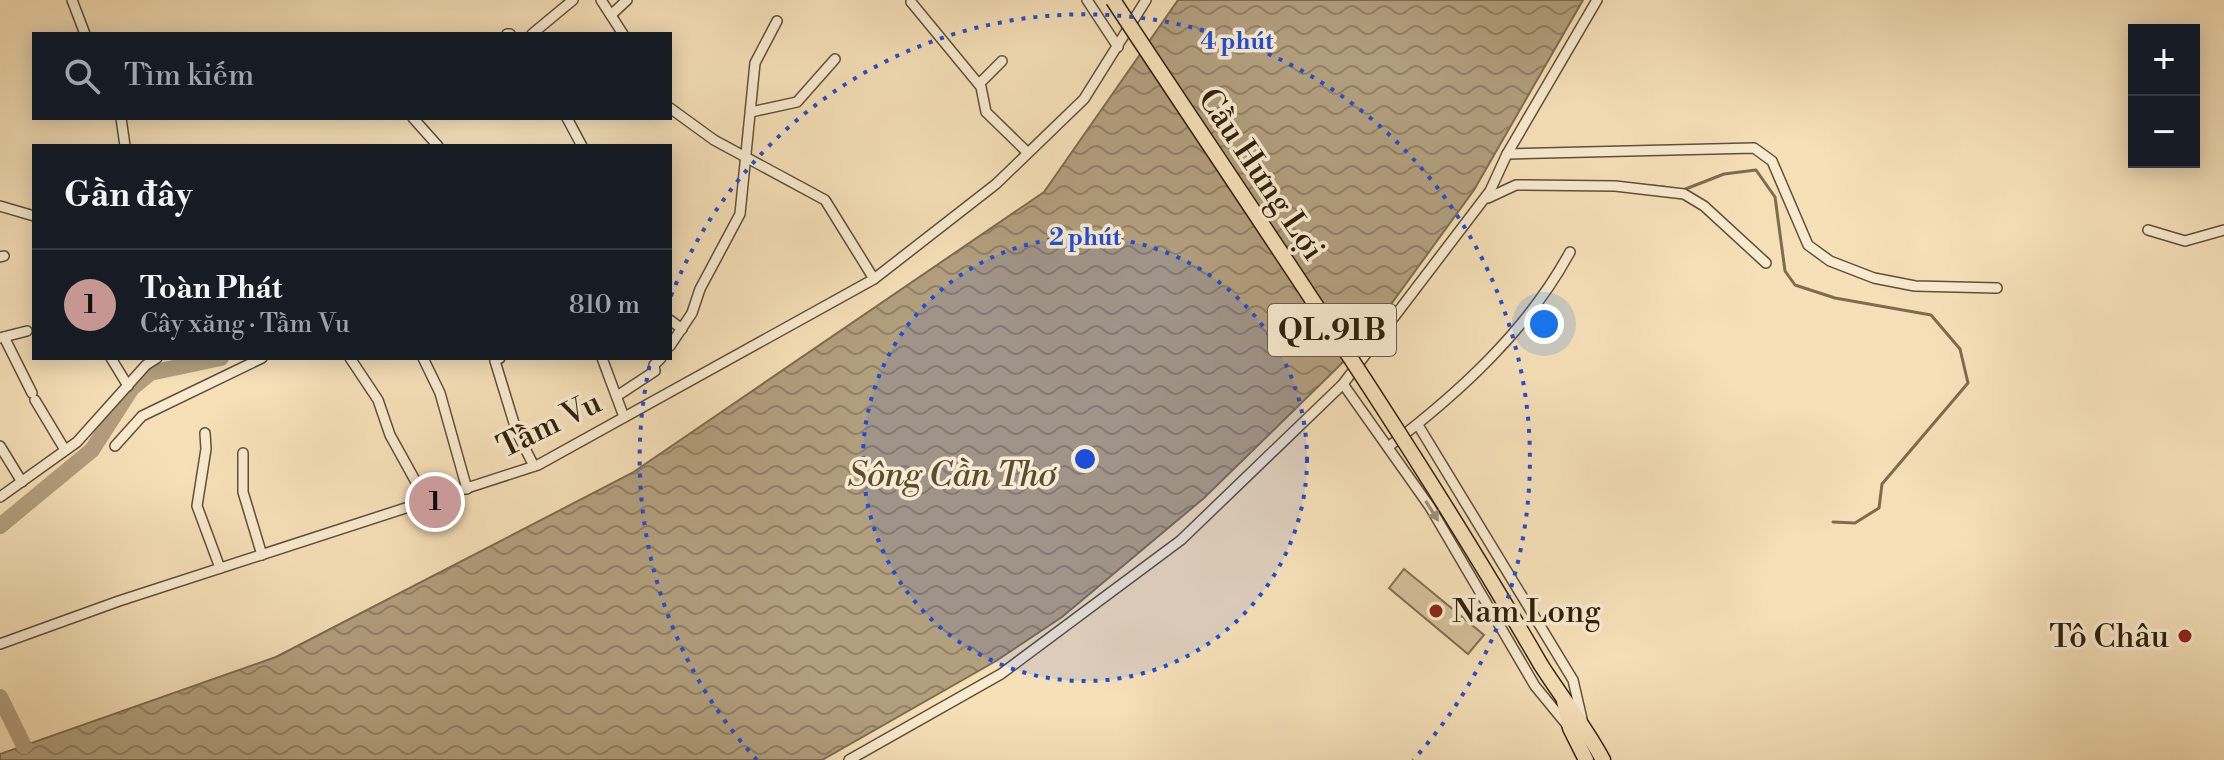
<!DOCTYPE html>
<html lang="vi">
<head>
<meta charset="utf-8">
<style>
	:root { --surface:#171b24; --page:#242831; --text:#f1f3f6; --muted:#9ea1a6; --line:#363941; --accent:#c59692 }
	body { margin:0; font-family:"Libre Bodoni",serif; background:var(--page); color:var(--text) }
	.controls { position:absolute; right:24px; top:24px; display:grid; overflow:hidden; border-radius:0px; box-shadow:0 4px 20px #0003 }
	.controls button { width:72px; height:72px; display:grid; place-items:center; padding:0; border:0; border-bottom:2px solid var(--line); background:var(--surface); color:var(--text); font:40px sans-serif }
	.you { position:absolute; left:1544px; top:324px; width:28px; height:28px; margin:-20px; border:6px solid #fff; border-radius:50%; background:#1a73e8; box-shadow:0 0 0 12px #1a73e833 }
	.badge { display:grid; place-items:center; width:52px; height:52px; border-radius:50%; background:var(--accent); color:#111; font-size:26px; font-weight:700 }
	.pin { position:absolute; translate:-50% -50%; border:4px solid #fff; box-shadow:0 2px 8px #0006 }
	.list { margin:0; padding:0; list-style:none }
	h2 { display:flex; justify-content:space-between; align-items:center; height:104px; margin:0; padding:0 32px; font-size:34px }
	h2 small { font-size:26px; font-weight:400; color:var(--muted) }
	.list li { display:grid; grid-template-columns:52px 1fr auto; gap:24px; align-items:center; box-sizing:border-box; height:112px; padding:0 32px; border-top:2px solid var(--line) }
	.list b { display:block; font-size:30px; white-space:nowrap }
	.list p { margin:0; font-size:26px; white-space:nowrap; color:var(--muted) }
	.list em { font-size:26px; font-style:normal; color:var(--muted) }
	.icon { flex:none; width:44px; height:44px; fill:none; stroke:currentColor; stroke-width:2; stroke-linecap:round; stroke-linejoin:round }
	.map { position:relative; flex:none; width:2224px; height:760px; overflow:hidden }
	.search { position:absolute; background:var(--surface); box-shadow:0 4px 20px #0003; left:32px; top:32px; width:640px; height:88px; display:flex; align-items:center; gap:20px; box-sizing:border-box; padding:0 28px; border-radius:0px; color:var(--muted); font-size:30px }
	.panel { position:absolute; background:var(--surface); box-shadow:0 4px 20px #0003; left:32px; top:144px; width:640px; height:216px; border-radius:0px }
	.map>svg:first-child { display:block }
	.garden { fill:#d4bf9b; stroke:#827054; stroke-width:2 }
	.water { fill:url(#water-waves); stroke:#7e6c50; stroke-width:2 }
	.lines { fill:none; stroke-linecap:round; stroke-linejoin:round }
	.stream { stroke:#7e6c50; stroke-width:3 }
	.river { stroke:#b29f7e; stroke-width:16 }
	.minor-casing { stroke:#615037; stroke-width:12 }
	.highway-casing { stroke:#2f200c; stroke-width:17 }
	.minor { stroke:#f9ebd1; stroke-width:9 }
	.highway { stroke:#f6e0b8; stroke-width:14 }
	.highway-bridge-casing { stroke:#2f200c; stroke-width:17; stroke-linecap:butt }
	.highway-bridge { stroke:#f6e0b8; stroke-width:14 }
	.oneway { fill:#9e9078 }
	.ring { fill:none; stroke:#1d4ed8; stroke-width:4; stroke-dasharray:4 8 }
	.poi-dot { fill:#8f2418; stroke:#f9ebd1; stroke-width:3 }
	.labels { text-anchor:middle; stroke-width:7; stroke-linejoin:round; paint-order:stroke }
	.shield { fill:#f9ebd1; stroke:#6c5d47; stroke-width:2 }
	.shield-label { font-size:30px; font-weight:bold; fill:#2f200c }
	.street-label { font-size:32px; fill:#2f200c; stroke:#f9ebd1 }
	.poi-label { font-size:32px; fill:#2f200c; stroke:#f9ebd1; text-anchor:start }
	.water-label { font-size:34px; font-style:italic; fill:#5d4c34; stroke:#f9ebd1 }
	.centre { fill:#1d4ed8; stroke:#f9ebd1; stroke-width:4 }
	.ring-label { font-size:24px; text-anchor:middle; font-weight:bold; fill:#1d4ed8; stroke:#f9ebd1; stroke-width:7; stroke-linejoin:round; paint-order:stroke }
</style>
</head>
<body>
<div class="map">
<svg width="2224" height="760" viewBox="0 0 2224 760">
	<defs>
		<pattern id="water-waves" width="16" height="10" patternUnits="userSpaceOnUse" patternTransform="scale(2)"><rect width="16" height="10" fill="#b29f7e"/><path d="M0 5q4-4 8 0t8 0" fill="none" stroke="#918166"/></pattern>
	</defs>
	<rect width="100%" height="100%" fill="#f6e0b8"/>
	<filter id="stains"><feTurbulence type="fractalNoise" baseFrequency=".0025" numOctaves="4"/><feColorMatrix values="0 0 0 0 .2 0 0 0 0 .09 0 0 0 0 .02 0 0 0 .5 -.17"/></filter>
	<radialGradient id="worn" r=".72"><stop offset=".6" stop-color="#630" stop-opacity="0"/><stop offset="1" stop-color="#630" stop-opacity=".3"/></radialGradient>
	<!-- garden -->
	<path class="garden" d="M1404 569 1484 635 1468 654 1389 588Z"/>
	<!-- water -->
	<path class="water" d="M1178 0H1583L1474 190 1365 340 1334 371 1204 498 1062 617 996 661 822 760H0V754L276 657 632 473 1044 192Z"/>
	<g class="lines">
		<!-- stream -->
		<g class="stream">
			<path d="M1640 185 1664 187"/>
			<path d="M1683 190 1724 174 1756 170 1775 197 1785 271 1795 285 1835 298 1931 315 1960 349 1968 383 1882 484 1879 508 1855 523 1833 522"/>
		</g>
		<!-- river -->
		<g class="river">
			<path d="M0 526 92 450 132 388 150 373 221 358"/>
			<path d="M0 697 24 746"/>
		</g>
		<defs>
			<g id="minor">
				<path d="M72 0 85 34"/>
				<path d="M601 0 623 34"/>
				<path d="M1087 0 1118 47"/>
				<path d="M911 2 981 87 986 112 1027 152"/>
				<path d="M611 15 627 0"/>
				<path d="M507 34H510"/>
				<path d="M532 34 573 0"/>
				<path d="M979 84 1002 61"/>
				<path d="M670 108 714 140 825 200 874 279"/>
				<path d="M751 112 797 102 835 59"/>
				<path d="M121 118 125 146"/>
				<path d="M413 118 438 146"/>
				<path d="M567 118 582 146"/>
				<path d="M1507 154 1754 148 1772 161 1808 245 1830 261 1874 278 1915 286 1997 288"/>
				<path d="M1488 198 1516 185 1615 186 1684 194 1704 206 1766 263"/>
				<path d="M0 206 34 216"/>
				<path d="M2148 230 2185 241 2224 230"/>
				<path d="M0 257 4 256"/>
				<path d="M670 320 682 329"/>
				<path d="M4 337 32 393"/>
				<path d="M0 338 27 331"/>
				<path d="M670 346 692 313 700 289 740 214 755 63 777 21"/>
				<path d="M111 358 128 386"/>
				<path d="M350 358 378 400 390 435 427 502"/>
				<path d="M423 358 440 393 467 489"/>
				<path d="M500 358 495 361 517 433 534 466"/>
				<path d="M602 358 624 417"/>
				<path d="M1343 384 1430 507 1535 686 1567 725"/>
				<path d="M617 396 655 371 654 365 661 358"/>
				<path d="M35 400 65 450"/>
				<path d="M1418 425 1573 680 1582 719"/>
				<path d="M205 433 206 449 197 506 220 568"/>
				<path d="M0 446 22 482"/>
				<path d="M115 446 142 416 262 358"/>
				<path d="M1388 447C1459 393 1527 331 1570 252"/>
				<path d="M243 453V492L262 555"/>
				<path d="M0 497 77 442 146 365 157 358"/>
				<path d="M0 644 119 601 538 465 874 279 996 184 1084 99 1146 0"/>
				<path d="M849 760 1001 674 1181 540 1343 384 1490 191 1507 154 1597 0"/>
			</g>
			<g id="highway">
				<path d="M1541 665C1562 698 1585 726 1603 760"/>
				<path d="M1564 701 1570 728 1586 760"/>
			</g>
		</defs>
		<!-- minor casing -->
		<use href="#minor" class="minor-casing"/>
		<!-- highway casing -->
		<use href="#highway" class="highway-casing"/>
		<!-- minor -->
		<use href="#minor" class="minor"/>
		<!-- highway -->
		<use href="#highway" class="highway"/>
		<defs>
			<path id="highway-bridge" d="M1113 0C1258 220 1409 437 1541 665"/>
		</defs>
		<!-- highway-bridge casing -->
		<use href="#highway-bridge" class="highway-bridge-casing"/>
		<!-- highway-bridge -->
		<use href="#highway-bridge" class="highway-bridge"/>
	</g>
	<!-- one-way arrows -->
	<defs><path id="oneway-solid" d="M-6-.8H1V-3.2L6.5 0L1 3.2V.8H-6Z" transform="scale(2)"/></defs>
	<use class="oneway" href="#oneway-solid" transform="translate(1432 511) rotate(58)"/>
	<!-- distance rings -->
	<circle cx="1085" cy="459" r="222" fill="#1d4ed8" fill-opacity=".12"/>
	<g class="ring">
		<circle cx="1085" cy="459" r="222"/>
		<path d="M757 760A445 445 0 0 1 651 359M671 296A445 445 0 1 1 1413 760"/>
	</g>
	<!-- markers -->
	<g class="poi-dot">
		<circle cx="1436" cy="611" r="8"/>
		<circle cx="2185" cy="636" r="8"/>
	</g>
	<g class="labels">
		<!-- shield labels -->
		<rect class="shield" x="1268" y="304" width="128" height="52" rx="6"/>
		<g class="shield-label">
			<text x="1332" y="340">QL.91B</text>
		</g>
		<!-- street labels -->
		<g class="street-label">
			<text transform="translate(1262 174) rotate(56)" y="11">Cầu Hưng Lợi</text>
			<text transform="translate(549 424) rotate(-26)" y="11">Tầm Vu</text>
		</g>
		<!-- poi labels -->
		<g class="poi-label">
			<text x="1452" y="622">Nam Long</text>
			<text x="2169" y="647" text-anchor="end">Tô Châu</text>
		</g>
		<!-- water labels -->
		<g class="water-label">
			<text x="952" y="486">Sông Cần Thơ</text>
		</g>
	</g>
	<circle cx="1085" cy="459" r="12" class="centre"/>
	<g class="ring-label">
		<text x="1237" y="49">4 phút</text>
		<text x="1085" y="245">2 phút</text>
	</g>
	<rect width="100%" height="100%" filter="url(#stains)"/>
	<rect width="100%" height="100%" fill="url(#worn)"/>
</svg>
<div class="controls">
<button>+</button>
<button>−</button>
</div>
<div class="you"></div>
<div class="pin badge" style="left:435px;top:502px">1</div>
<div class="search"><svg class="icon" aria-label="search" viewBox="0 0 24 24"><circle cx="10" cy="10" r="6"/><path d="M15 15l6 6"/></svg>Tìm kiếm</div>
<section class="panel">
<h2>Gần đây<small></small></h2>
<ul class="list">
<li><span class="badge">1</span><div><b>Toàn Phát</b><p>Cây xăng · Tầm Vu</p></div><em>810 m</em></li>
</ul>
</section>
</div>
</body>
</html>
